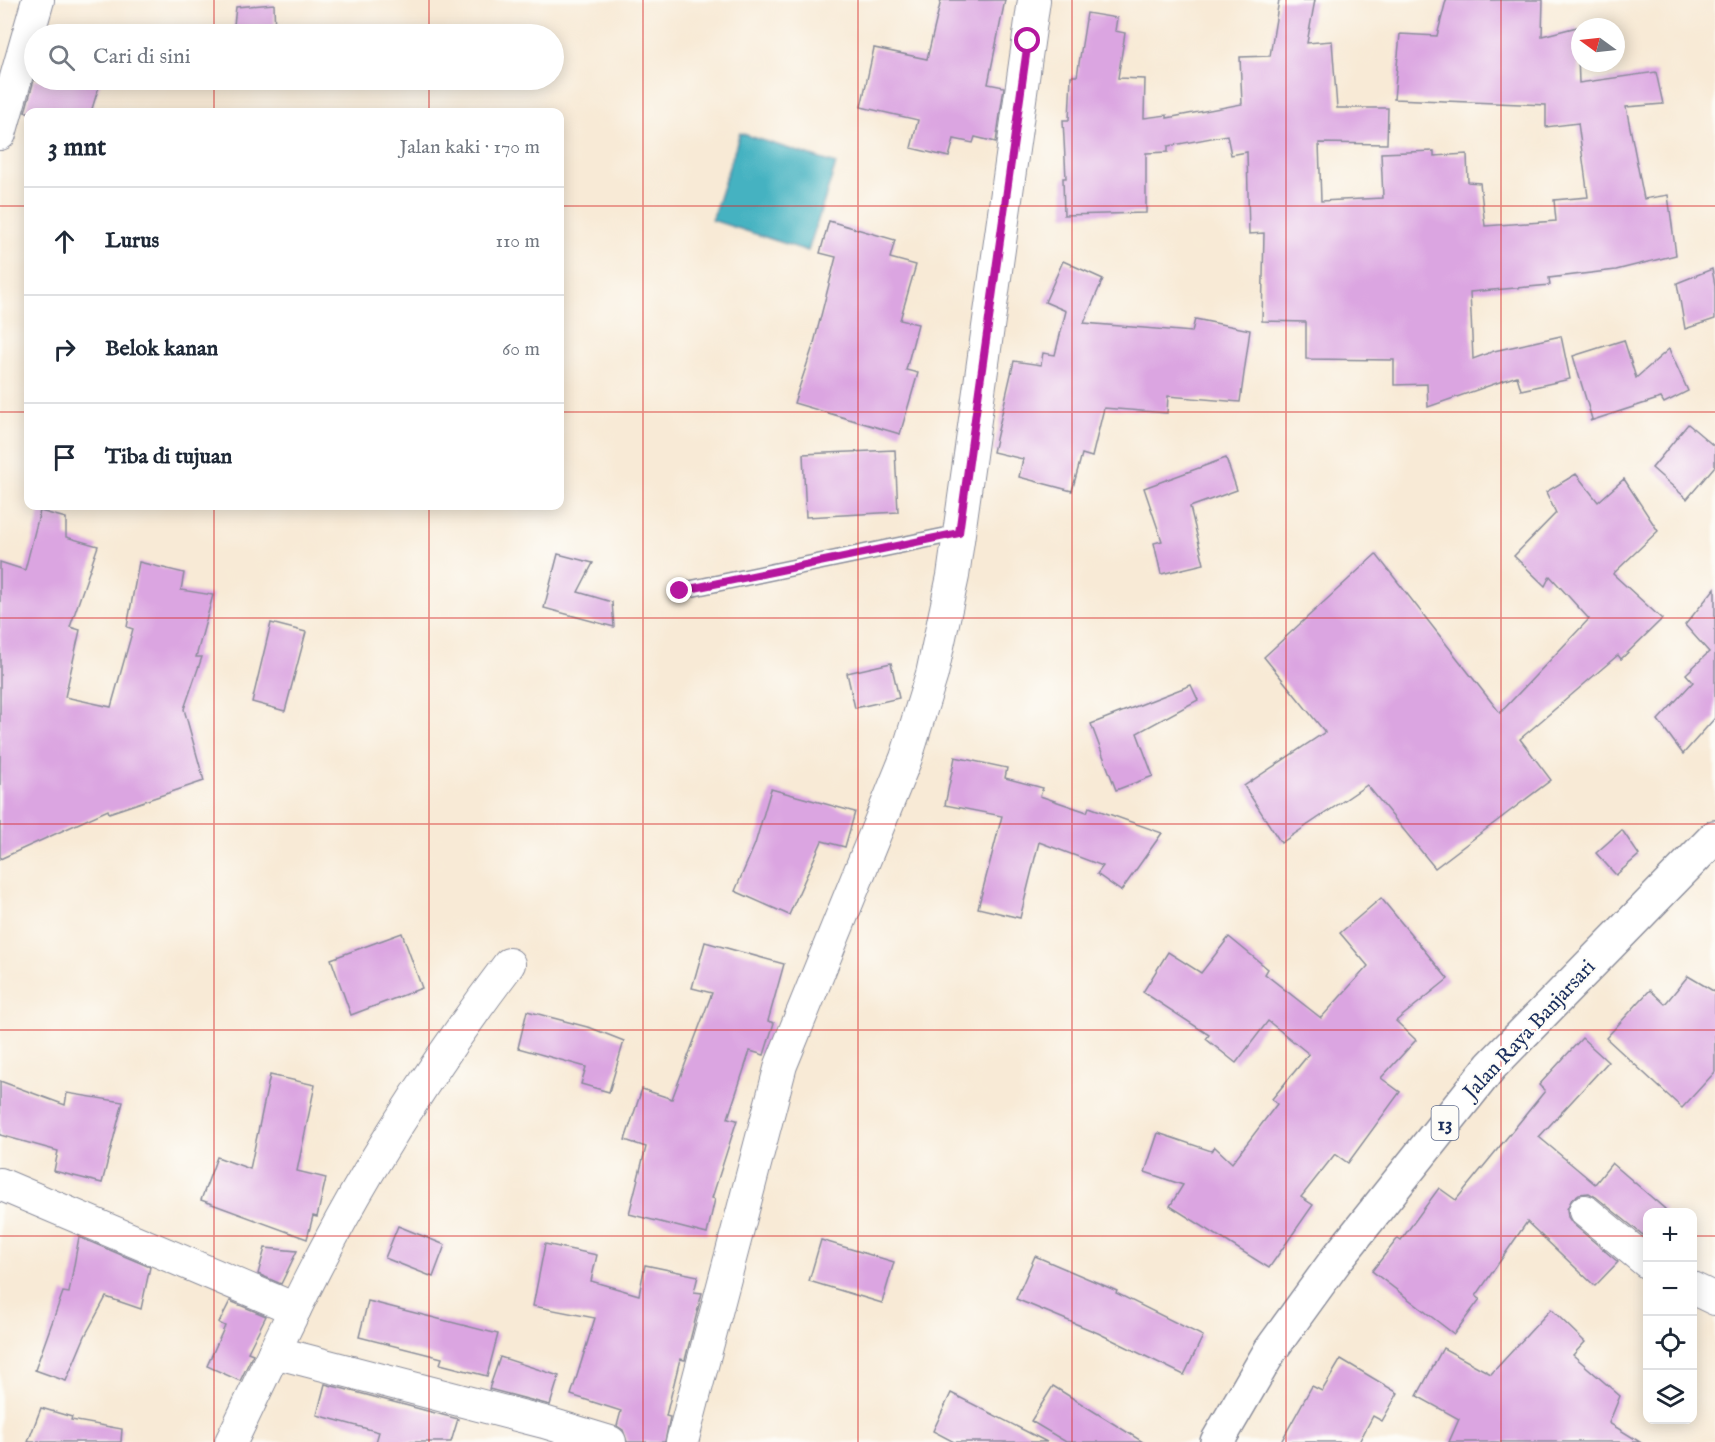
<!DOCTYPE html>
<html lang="id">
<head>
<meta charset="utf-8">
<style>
	:root { --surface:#fff; --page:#f2f2f3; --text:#1f2937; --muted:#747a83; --line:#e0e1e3 }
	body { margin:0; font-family:"IM FELL English",serif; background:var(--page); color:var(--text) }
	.controls { position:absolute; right:18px; bottom:18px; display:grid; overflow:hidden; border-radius:12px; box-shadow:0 3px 15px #0003 }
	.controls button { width:54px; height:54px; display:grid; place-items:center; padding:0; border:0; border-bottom:2px solid var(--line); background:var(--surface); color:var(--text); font:30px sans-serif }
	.compass { position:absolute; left:1571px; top:18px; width:54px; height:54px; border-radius:50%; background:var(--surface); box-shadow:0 3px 15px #0003; rotate:285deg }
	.stop { position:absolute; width:18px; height:18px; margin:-14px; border:4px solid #b5179e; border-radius:50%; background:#fff }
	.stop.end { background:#b5179e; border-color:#fff; box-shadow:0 2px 6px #0008 }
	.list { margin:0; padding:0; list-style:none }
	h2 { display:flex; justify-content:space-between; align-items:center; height:78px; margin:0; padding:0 24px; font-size:26px }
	h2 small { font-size:20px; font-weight:400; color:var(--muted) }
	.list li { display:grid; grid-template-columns:39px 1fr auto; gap:18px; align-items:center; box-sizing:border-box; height:108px; padding:0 24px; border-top:2px solid var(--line) }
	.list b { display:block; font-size:22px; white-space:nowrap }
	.list em { font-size:20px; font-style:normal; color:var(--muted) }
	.icon { flex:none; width:33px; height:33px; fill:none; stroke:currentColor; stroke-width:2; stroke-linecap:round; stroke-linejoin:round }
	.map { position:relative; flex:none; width:1715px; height:1442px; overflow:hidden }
	.search { position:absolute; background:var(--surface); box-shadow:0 3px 15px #0003; left:24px; top:24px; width:540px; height:66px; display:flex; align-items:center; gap:15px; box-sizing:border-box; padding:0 21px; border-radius:33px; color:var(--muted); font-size:22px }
	.panel { position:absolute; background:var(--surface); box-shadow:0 3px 15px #0003; left:24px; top:108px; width:540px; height:402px; border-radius:12px }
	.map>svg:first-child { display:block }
	.water { fill:#45b2c1; stroke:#307090; stroke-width:1.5 }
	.building { fill:#dba5e1 }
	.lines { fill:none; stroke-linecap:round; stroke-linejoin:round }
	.lane-casing { stroke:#8a8c9a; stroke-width:18 }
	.street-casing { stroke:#8a8c9a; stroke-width:34 }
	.highway-casing { stroke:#8a8c9a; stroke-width:36 }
	.lane { stroke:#fff; stroke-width:15 }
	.street { stroke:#fff; stroke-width:32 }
	.highway { stroke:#fff; stroke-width:33 }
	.route { stroke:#b5179e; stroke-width:8 }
	.grid { fill:none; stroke:#d62828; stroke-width:1.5; stroke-opacity:0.55 }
	.labels { text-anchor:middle; stroke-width:4.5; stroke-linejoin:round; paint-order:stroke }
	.shield { fill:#fdfcf7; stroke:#5f6c8c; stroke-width:1.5 }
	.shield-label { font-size:20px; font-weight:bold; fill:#1b2f5e }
	.street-label { font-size:21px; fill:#1b2f5e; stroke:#fdfcf7 }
</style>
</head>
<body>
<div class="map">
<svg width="1715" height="1442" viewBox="0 0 1715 1442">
	<rect width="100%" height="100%" fill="#fdfcf7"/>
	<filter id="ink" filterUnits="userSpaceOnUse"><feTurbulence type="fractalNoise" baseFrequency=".0167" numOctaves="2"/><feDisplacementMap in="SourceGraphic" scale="12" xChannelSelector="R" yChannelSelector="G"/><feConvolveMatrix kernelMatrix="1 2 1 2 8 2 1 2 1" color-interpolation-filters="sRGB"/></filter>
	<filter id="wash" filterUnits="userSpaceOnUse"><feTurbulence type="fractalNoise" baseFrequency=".008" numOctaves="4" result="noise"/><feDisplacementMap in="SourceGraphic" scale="24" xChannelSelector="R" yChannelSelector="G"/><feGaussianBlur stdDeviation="1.35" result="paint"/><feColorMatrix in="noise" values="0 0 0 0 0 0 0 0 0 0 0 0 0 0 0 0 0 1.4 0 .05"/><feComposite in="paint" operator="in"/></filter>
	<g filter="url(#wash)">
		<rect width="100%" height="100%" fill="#f8ead6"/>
		<!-- water -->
		<path class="water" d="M740 133 836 164 808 251 712 220Z"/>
		<g id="blocks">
			<!-- building -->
			<g class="building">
				<path d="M941 0H1005L988 84 1004 87 996 142 975 137 973 143 954 139 949 157 911 148 918 120 861 107 874 48 927 59Z"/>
				<path d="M1279 0H1315L1307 43 1332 41 1337 108H1388L1387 144 1319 143 1321 201 1383 198 1381 153 1434 151V156L1467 154 1468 182 1480 183 1485 226 1556 221 1554 200 1588 197 1578 123 1546 127V105L1394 99 1400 34 1437 36 1446 0H1543L1542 36 1577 27 1579 83 1656 72 1663 104 1626 107 1644 199 1668 195 1676 255 1616 270 1549 278 1550 285 1470 292 1473 359 1494 351 1561 336 1570 379 1521 390 1517 376 1428 407 1427 384 1394 385V360L1306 359V322L1262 321 1264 233 1249 234 1247 152 1231 155 1227 135 1168 146V152L1146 153V213L1064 215 1063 178H1066L1063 120H1069L1071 76H1077L1087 13 1117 18 1115 31 1125 33 1118 78 1145 79 1144 118 1167 115V118L1242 104 1240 57 1270 56Z"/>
				<path d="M274 4 275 34H233L236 7Z"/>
				<path d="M34 80H101L91 112H25Z"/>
				<path d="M829 221 895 240 890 258 916 265 900 320 918 324 906 370 918 373 900 434 794 403 814 343 836 257 820 253Z"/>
				<path d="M1063 261 1103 279 1084 323 1192 332 1195 319 1250 330 1240 402 1168 396 1167 413 1104 408 1092 457 1082 454 1072 491 1019 477 1023 459 993 452 1014 361 1041 365 1043 353 1055 355 1066 311 1045 302Z"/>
				<path d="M1712 269 1715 285V319L1685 329 1677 283Z"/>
				<path d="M1624 340 1636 378 1669 349 1688 391 1664 403 1661 398 1590 421 1592 419 1573 356Z"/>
				<path d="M1688 424 1715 447V466L1687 499 1652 468Z"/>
				<path d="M895 450 898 512 806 517 803 454Z"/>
				<path d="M1226 458 1237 490 1190 507 1204 564 1161 574 1154 543 1162 541 1144 488Z"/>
				<path d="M1576 474 1598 502 1624 479 1658 531 1613 574 1662 619 1621 659 1618 655 1520 739 1551 780 1435 868 1367 785 1281 843 1244 786 1325 732 1264 657 1376 554 1500 713 1589 619 1550 576 1545 586 1514 556 1556 513 1546 492Z"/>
				<path d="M40 511 66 518V537L98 546 70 627 80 630 65 697 111 707 133 629 127 627 139 562 184 573 181 590 213 595 196 657H202L184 709 204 781 109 813 108 810 0 859V562L25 570Z"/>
				<path d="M558 554 593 563 578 592 612 602 614 627 544 608Z"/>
				<path d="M1715 588V718L1683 754 1658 720 1693 682 1686 674 1709 652 1685 625Z"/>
				<path d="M271 623 306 632 285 711 252 702Z"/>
				<path d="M891 663 899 698 855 708 847 673Z"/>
				<path d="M1191 685 1198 700 1137 733 1153 776 1116 790 1091 724Z"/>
				<path d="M955 757 1007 768 1005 778 1043 788 1040 796 1087 812 1089 807 1162 833 1121 891 1097 874 1103 866 1039 842 1020 918 978 908 1002 816 945 805Z"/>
				<path d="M771 789 855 812 845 847 822 841 789 915 735 891 755 844Z"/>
				<path d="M1622 830 1639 855 1616 875 1596 853Z"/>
				<path d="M1381 898 1448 979 1396 1021 1416 1040 1381 1078 1400 1092 1348 1163 1335 1154 1301 1197 1313 1205 1269 1268 1170 1206 1183 1185 1145 1172 1158 1133 1211 1151 1215 1147 1232 1163 1277 1104 1272 1099 1309 1054 1268 1021 1236 1063 1206 1039 1209 1035 1143 992 1168 952 1201 973 1229 937 1268 969 1265 974 1321 1018 1368 966 1340 933Z"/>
				<path d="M402 933 422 988 351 1015 331 959Z"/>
				<path d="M705 942 784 964 768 1021 774 1023 764 1055 750 1051 728 1118 737 1120 712 1198 715 1199 707 1234 629 1214 646 1147 625 1140 642 1089 672 1099 712 993 692 988Z"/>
				<path d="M1688 976 1715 992V1072L1682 1108 1606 1038 1650 990 1665 1004Z"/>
				<path d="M527 1011 591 1028 624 1041 609 1092 581 1084 586 1067 518 1048Z"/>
				<path d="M1582 1038 1608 1062 1539 1137 1595 1184 1612 1163 1665 1209 1663 1212H1647V1230L1643 1235 1596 1197 1589 1193 1579 1194 1572 1199 1567 1209 1568 1217 1573 1224 1618 1262 1595 1286 1527 1222 1476 1296 1480 1299 1454 1334 1372 1271 1398 1238 1401 1240 1439 1188 1456 1200 1545 1091 1539 1085Z"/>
				<path d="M270 1075 315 1085 297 1171 326 1178 317 1217 313 1216 307 1239 201 1200 217 1157 250 1169Z"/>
				<path d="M0 1081 65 1105 67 1093 123 1102 102 1183 54 1171 58 1151 0 1135Z"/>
				<path d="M398 1226 445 1245 433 1277 385 1258Z"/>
				<path d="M79 1237 150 1267 141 1309 106 1297 85 1336 66 1381 35 1370 63 1292 69 1293Z"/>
				<path d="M821 1240 894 1262 882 1303 809 1281Z"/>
				<path d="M545 1244 597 1255 591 1281 639 1295 645 1265 698 1276 694 1292 702 1293 685 1360 680 1359 666 1416 670 1417 665 1442H627L623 1430 617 1426 621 1411 571 1395 595 1318 533 1306Z"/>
				<path d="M265 1248 297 1251 281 1284 258 1274Z"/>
				<path d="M1035 1256 1117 1291 1116 1293 1203 1336 1184 1375 1098 1333 1016 1299Z"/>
				<path d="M230 1301 266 1316 248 1352 253 1354 240 1381 207 1366 225 1326 219 1323Z"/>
				<path d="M368 1301 498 1334 487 1376 440 1364 442 1358 359 1337Z"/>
				<path d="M1551 1309 1585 1342 1573 1355 1620 1396 1609 1423 1640 1442H1449L1459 1419 1417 1396 1443 1348 1491 1374Z"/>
				<path d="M500 1357 559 1376 550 1405 489 1389Z"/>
				<path d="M1341 1359 1398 1393 1382 1421 1373 1416 1359 1442H1281L1312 1386 1322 1391Z"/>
				<path d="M325 1384 458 1419 451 1442H376L379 1432 317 1415Z"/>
				<path d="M1053 1386 1143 1442H1066L1031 1421Z"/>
				<path d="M951 1393 1047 1442H954L933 1431Z"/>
				<path d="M41 1408 72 1417 71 1420 122 1429 121 1442H28Z"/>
			</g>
		</g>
	</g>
	<g filter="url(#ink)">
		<use href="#blocks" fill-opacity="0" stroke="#8a8c9a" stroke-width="1.5"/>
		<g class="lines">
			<defs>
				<path id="lane" d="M680 591 959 533"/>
				<g id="street">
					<path d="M0 134 38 0"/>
					<path d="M0 1184 295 1309"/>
					<path d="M1585 1211 1648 1263"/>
					<path d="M1692 1288 1715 1299"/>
					<path d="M274 1352 544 1422 610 1442"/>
					<path d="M231 1442C275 1351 317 1258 369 1171 412 1099 459 1030 509 964"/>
					<path d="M682 1442 781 1065 906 758 932 674 953 576 1034 0"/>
				</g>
				<path id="highway" d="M1217 1442 1270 1351 1336 1260 1491 1066 1715 837"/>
			</defs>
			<!-- lane casing -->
			<use href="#lane" class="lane-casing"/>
			<!-- street casing -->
			<use href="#street" class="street-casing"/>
			<!-- highway casing -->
			<use href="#highway" class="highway-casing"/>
			<!-- lane -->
			<use href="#lane" class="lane"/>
			<!-- street -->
			<use href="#street" class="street"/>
			<!-- highway -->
			<use href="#highway" class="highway"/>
		</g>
	</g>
	<g class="lines" filter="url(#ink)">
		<!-- route -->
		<path class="route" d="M680 591 959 533 1028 41"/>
	</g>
	<!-- grid -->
	<path class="grid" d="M214 0V34M429 0V34M643 0V1442M858 0V1442M1072 0V1442M1286 0V1442M1501 0V1442M214 80V112M429 80V112M0 206H28M560 206H1715M0 412H28M560 412H1715M214 506V1442M429 506V1442M0 618H1715M0 824H1715M0 1030H1715M0 1236H1648M1692 1236H1715"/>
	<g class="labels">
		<!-- shield labels -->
		<rect class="shield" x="1431.5" y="1106" width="27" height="34" rx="4.5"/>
		<g class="shield-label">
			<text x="1445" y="1130">13</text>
		</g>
		<!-- street labels -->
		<g class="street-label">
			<text transform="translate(1529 1029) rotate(-47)" y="7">Jalan Raya Banjarsari</text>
		</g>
	</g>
</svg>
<div class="controls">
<button>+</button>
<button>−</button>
<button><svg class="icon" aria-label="locate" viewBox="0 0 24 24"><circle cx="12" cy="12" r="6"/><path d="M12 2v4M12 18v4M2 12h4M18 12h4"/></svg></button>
<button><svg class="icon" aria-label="layers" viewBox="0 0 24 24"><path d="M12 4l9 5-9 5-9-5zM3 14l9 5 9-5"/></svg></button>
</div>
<svg class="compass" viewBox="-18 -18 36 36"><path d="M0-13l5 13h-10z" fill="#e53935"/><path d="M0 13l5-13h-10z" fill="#747a83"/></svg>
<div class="stop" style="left:1028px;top:41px"></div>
<div class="stop end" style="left:680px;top:591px"></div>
<div class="search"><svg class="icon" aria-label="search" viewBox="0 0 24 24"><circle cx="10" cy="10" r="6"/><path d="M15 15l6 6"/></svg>Cari di sini</div>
<section class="panel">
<h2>3 mnt<small>Jalan kaki · 170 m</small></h2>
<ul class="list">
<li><svg class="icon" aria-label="ahead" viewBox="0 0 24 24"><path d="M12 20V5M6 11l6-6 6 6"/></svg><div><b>Lurus</b></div><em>110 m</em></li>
<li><svg class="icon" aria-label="right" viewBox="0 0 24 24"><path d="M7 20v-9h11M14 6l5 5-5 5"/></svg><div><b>Belok kanan</b></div><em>60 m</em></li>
<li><svg class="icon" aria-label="arrive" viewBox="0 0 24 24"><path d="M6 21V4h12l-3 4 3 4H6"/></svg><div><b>Tiba di tujuan</b></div></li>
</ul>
</section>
</div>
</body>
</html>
